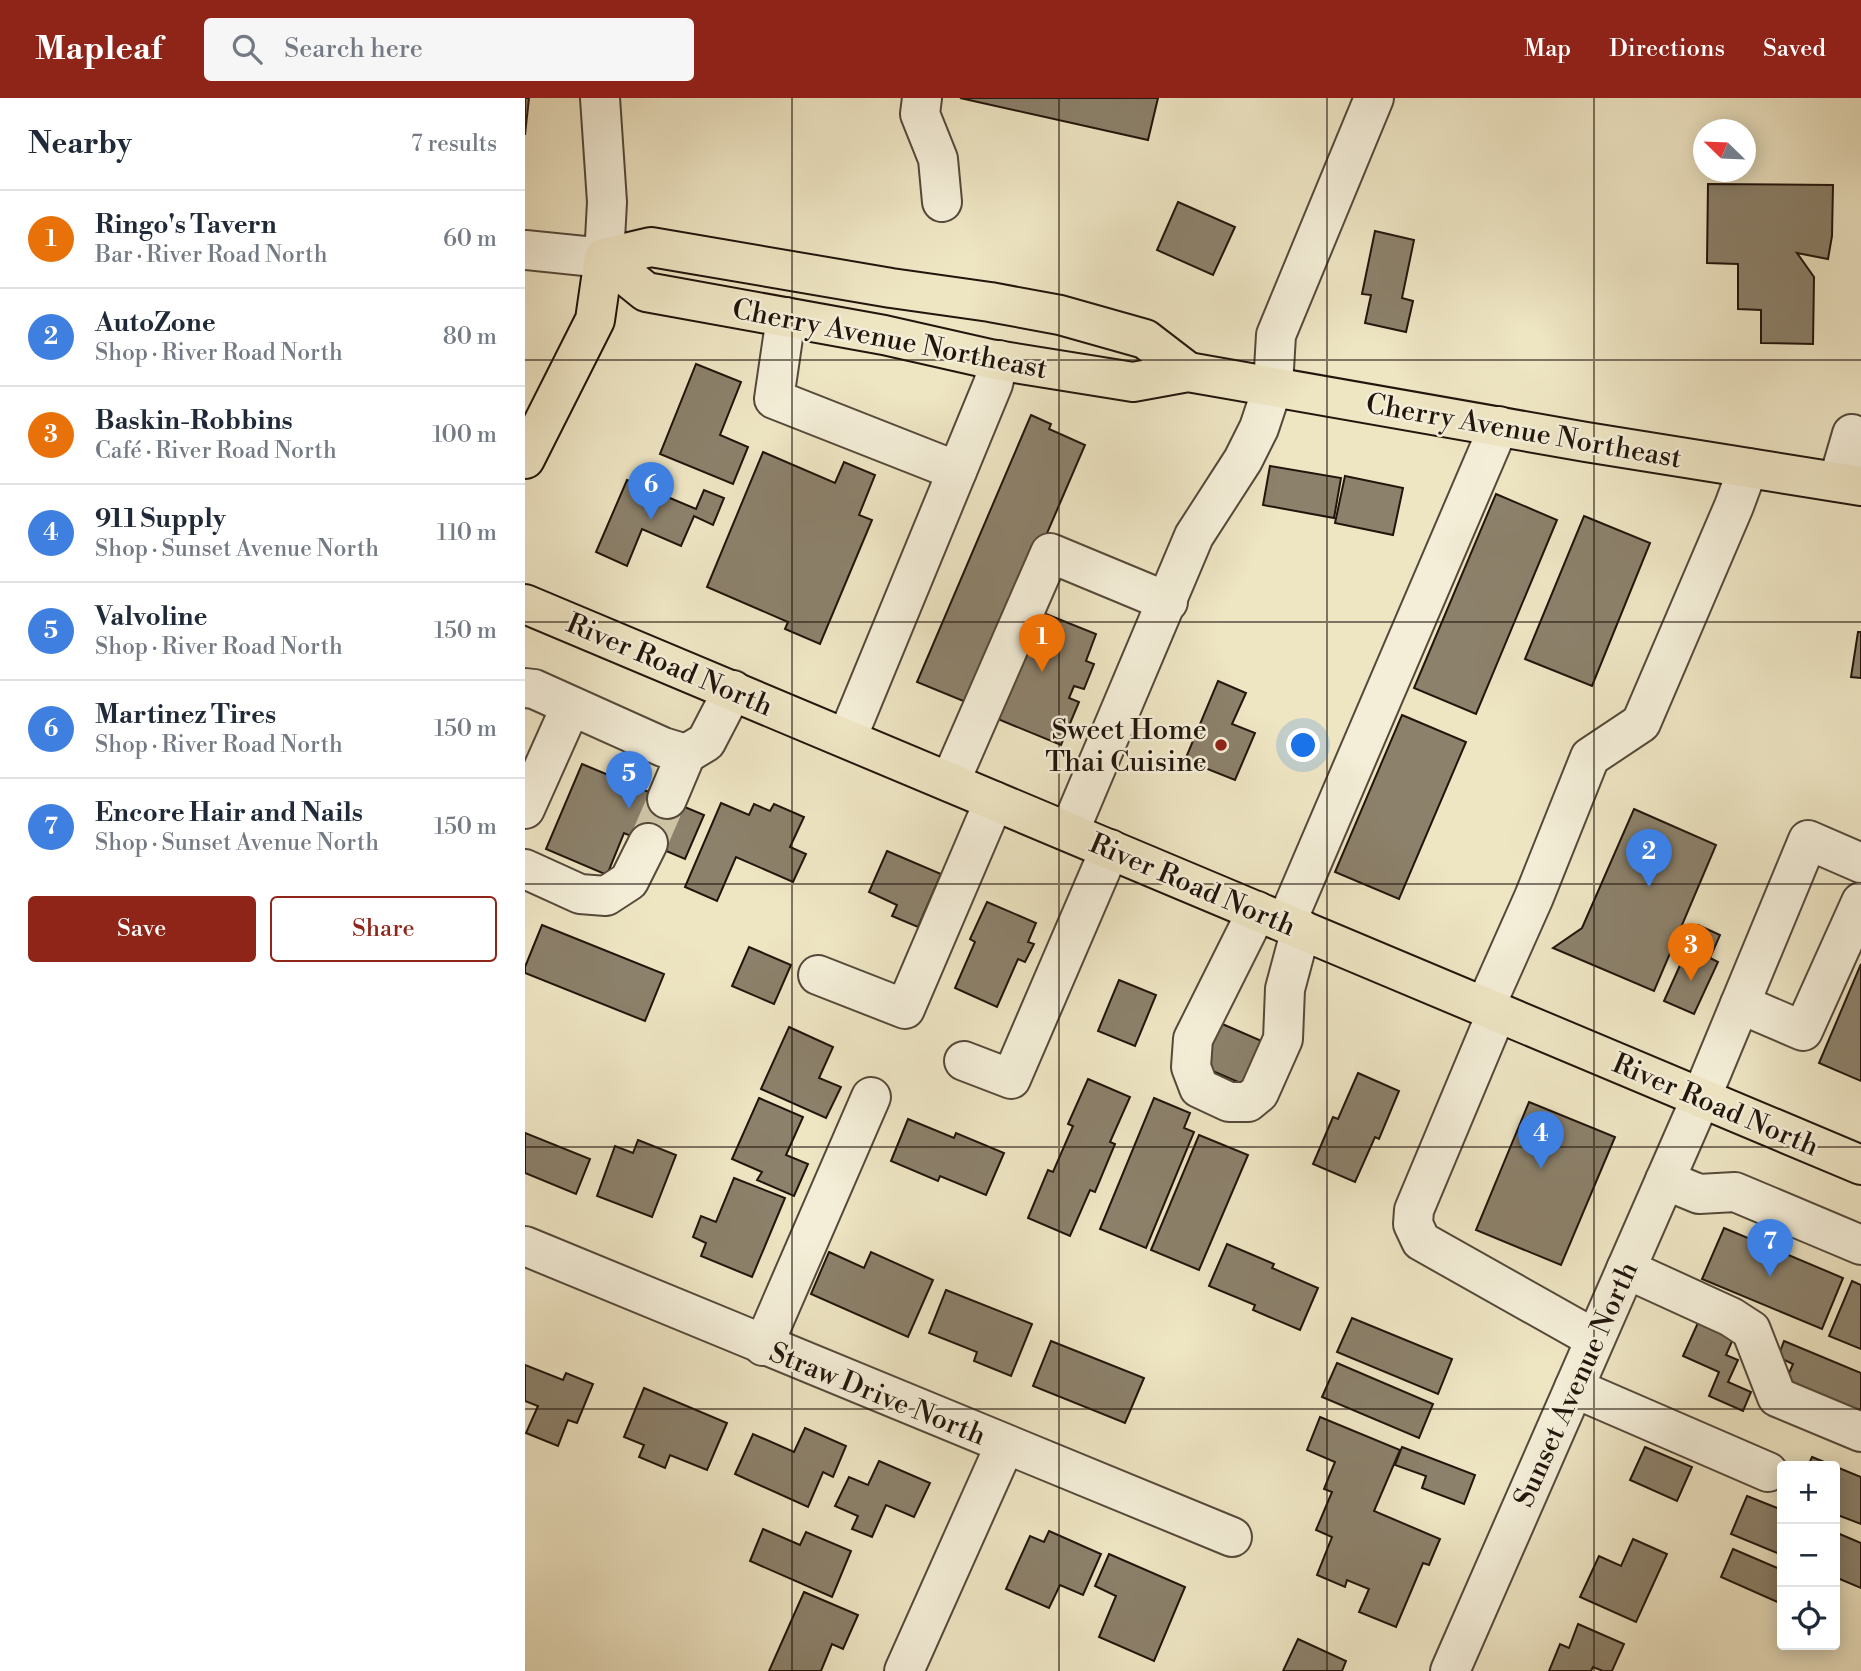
<!DOCTYPE html>
<html lang="en">
<head>
<meta charset="utf-8">
<style>
	:root { --surface:#fff; --page:#f6f6f7; --text:#1f2937; --muted:#747a83; --line:#e0e1e3; --accent:#8f2418 }
	body { margin:0; font-family:"Libre Bodoni",serif; background:var(--page); color:var(--text) }
	.controls { position:absolute; right:21px; bottom:21px; display:grid; overflow:hidden; border-radius:7px; box-shadow:0 4px 18px #0003 }
	.controls button { width:63px; height:63px; display:grid; place-items:center; padding:0; border:0; border-bottom:2px solid var(--line); background:var(--surface); color:var(--text); font:35px sans-serif }
	.compass { position:absolute; left:1168px; top:21px; width:63px; height:63px; border-radius:50%; background:var(--surface); box-shadow:0 4px 18px #0003; rotate:293deg }
	.you { position:absolute; left:779px; top:648px; width:24px; height:24px; margin:-18px; border:5px solid #fff; border-radius:50%; background:#1a73e8; box-shadow:0 0 0 10px #1a73e833 }
	.badge { display:grid; place-items:center; width:46px; height:46px; border-radius:50%; background:var(--accent); color:#fff; font-size:23px; font-weight:700 }
	.pin { position:absolute; translate:-50% -58px; filter:drop-shadow(0 2px 4px #0008) }
	.pin::after { content:''; position:absolute; top:37px; width:24px; height:21px; background:inherit; clip-path:polygon(0 0,100% 0,50% 100%) }
	.list { margin:0; padding:0; list-style:none }
	h2 { display:flex; justify-content:space-between; align-items:center; height:91px; margin:0; padding:0 28px; font-size:30px }
	h2 small { font-size:23px; font-weight:400; color:var(--muted) }
	.list li { display:grid; grid-template-columns:46px 1fr auto; gap:21px; align-items:center; box-sizing:border-box; height:98px; padding:0 28px; border-top:2px solid var(--line) }
	.list b { display:block; font-size:26px; white-space:nowrap }
	.list p { margin:0; font-size:23px; white-space:nowrap; color:var(--muted) }
	.list em { font-size:23px; font-style:normal; color:var(--muted) }
	.actions { display:flex; gap:14px; padding:21px 28px }
	.actions a { flex:1; padding:16px 0; border:2px solid var(--accent); border-radius:7px; text-align:center; font-size:24px; color:var(--accent) }
	.actions .main { background:var(--accent); color:#fff }
	.icon { flex:none; width:38px; height:38px; fill:none; stroke:currentColor; stroke-width:2; stroke-linecap:round; stroke-linejoin:round }
	.map { position:relative; flex:none; width:1336px; height:1573px; overflow:hidden }
	header { display:flex; align-items:center; gap:42px; box-sizing:border-box; height:98px; padding:0 35px; background:var(--accent); color:#fff }
	header strong { font-size:33px }
	nav { display:flex; gap:38px; margin-inline-start:auto; font-size:24px }
	.search { width:490px; height:63px; background:var(--page); display:flex; align-items:center; gap:18px; box-sizing:border-box; padding:0 24px; border-radius:7px; color:var(--muted); font-size:26px }
	main { display:flex }
	aside { flex:1; background:var(--surface) }
	.map>svg:first-child { display:block }
	.building { fill:#8c816b; stroke:#22150c; stroke-width:2 }
	.lines { fill:none; stroke-linecap:round; stroke-linejoin:round }
	.minor-tunnel { stroke:#cfc6a8; stroke-width:38; stroke-dasharray:38 19; stroke-linecap:butt }
	.minor-casing { stroke:#55493a; stroke-width:42 }
	.major-casing { stroke:#22150c; stroke-width:42 }
	.minor { stroke:#f4eed8; stroke-width:38 }
	.major { stroke:#eee5c3; stroke-width:38 }
	.grid { fill:none; stroke:#22150c; stroke-width:2; stroke-opacity:0.55 }
	.poi-dot { fill:#8f2418; stroke:#f4eed8; stroke-width:2.5 }
	.labels { text-anchor:middle; stroke-width:5; stroke-linejoin:round; paint-order:stroke }
	.street-label { font-size:28px; fill:#22150c; stroke:#f4eed8 }
	.poi-label { font-size:28px; fill:#22150c; stroke:#f4eed8; text-anchor:end }
</style>
</head>
<body>
<header>
<strong>Mapleaf</strong>
<div class="search"><svg class="icon" aria-label="search" viewBox="0 0 24 24"><circle cx="10" cy="10" r="6"/><path d="M15 15l6 6"/></svg>Search here</div>
<nav><a>Map</a><a>Directions</a><a>Saved</a></nav>
</header>
<main>
<aside>
<h2>Nearby<small>7 results</small></h2>
<ul class="list">
<li><span class="badge" style="background:#e8710a">1</span><div><b>Ringo's Tavern</b><p>Bar · River Road North</p></div><em>60 m</em></li>
<li><span class="badge" style="background:#3f7fe0">2</span><div><b>AutoZone</b><p>Shop · River Road North</p></div><em>80 m</em></li>
<li><span class="badge" style="background:#e8710a">3</span><div><b>Baskin-Robbins</b><p>Café · River Road North</p></div><em>100 m</em></li>
<li><span class="badge" style="background:#3f7fe0">4</span><div><b>911 Supply</b><p>Shop · Sunset Avenue North</p></div><em>110 m</em></li>
<li><span class="badge" style="background:#3f7fe0">5</span><div><b>Valvoline</b><p>Shop · River Road North</p></div><em>150 m</em></li>
<li><span class="badge" style="background:#3f7fe0">6</span><div><b>Martinez Tires</b><p>Shop · River Road North</p></div><em>150 m</em></li>
<li><span class="badge" style="background:#3f7fe0">7</span><div><b>Encore Hair and Nails</b><p>Shop · Sunset Avenue North</p></div><em>150 m</em></li>
</ul>
<div class="actions"><a class="main">Save</a><a>Share</a></div>
</aside>
<div class="map">
<svg width="1336" height="1573" viewBox="0 0 1336 1573">
	<rect width="100%" height="100%" fill="#eee5c3"/>
	<filter id="stains"><feTurbulence type="fractalNoise" baseFrequency=".00286" numOctaves="4"/><feColorMatrix values="0 0 0 0 .2 0 0 0 0 .09 0 0 0 0 .02 0 0 0 .5 -.17"/></filter>
	<radialGradient id="worn" r=".72"><stop offset=".6" stop-color="#630" stop-opacity="0"/><stop offset="1" stop-color="#630" stop-opacity=".3"/></radialGradient>
	<!-- building -->
	<g class="building">
		<path d="M0 0H4L0 37Z"/>
		<path d="M435 0H633L623 42Z"/>
		<path d="M1183 86 1308 87 1307 138 1303 161 1272 155 1289 179 1288 246 1236 245V212L1213 211V166L1182 165Z"/>
		<path d="M653 104 710 129 688 177 632 152Z"/>
		<path d="M850 133 889 142 877 200 888 203 881 234 840 225 846 197 837 196Z"/>
		<path d="M171 266 216 284 195 337 223 349 208 386 135 356Z"/>
		<path d="M506 317 526 326 524 331 560 347 448 607 392 584Z"/>
		<path d="M238 354 310 385 319 364 350 377 334 417 347 422 295 546 260 531 263 524 182 489Z"/>
		<path d="M745 368 816 380 809 420 738 407Z"/>
		<path d="M820 378 878 390 868 437 810 425Z"/>
		<path d="M102 382 171 411 179 392 199 400 188 427 169 418 156 448 117 431 102 468 71 454Z"/>
		<path d="M971 396 1032 422 951 616 889 590Z"/>
		<path d="M1059 418 1125 445 1067 588 1000 561Z"/>
		<path d="M511 512 571 536 561 563 569 566 559 591 549 588 544 600 554 604 536 647 468 619Z"/>
		<path d="M1333 534H1336V580L1326 579Z"/>
		<path d="M693 583 721 595 707 626 730 635 710 682 660 662Z"/>
		<path d="M877 617 941 644 874 801 810 774Z"/>
		<path d="M57 666 179 717 160 761 99 735 82 777 21 751Z"/>
		<path d="M196 705 224 717 229 706 245 713 249 706 279 719 265 749 281 756 268 784 211 759 192 803 160 789Z"/>
		<path d="M1109 711 1191 747 1129 893 1028 850 1057 830Z"/>
		<path d="M362 753 416 776 393 829 367 818 372 807 344 794Z"/>
		<path d="M462 804 511 825 503 844 509 846 500 864 493 861 472 909 430 890 450 844 445 841Z"/>
		<path d="M17 827 139 876 120 923 0 875V869Z"/>
		<path d="M1173 827 1195 837 1185 860 1193 864 1169 916 1139 903Z"/>
		<path d="M224 849 266 867 249 906 207 888Z"/>
		<path d="M1336 866V983L1294 965Z"/>
		<path d="M594 882 631 897 610 948 573 933Z"/>
		<path d="M695 925 739 944 720 987 676 968Z"/>
		<path d="M264 929 308 949 294 980 316 989 301 1020 236 991Z"/>
		<path d="M833 975 874 993 854 1041 850 1039 830 1084 788 1066 808 1019 813 1021Z"/>
		<path d="M563 981 605 999 585 1044 590 1046 570 1094 565 1092 545 1138 503 1120 523 1072 528 1074 548 1028 543 1026Z"/>
		<path d="M234 1000 278 1019 261 1057 283 1066 269 1098 232 1082 237 1074 207 1061Z"/>
		<path d="M629 1000 665 1015 659 1030 669 1034 621 1150 575 1131Z"/>
		<path d="M1004 1004 1090 1039 1036 1167 951 1132Z"/>
		<path d="M383 1021 429 1040 431 1035 479 1055 461 1097 415 1078 413 1083 366 1063Z"/>
		<path d="M0 1035 65 1061 51 1096 0 1075Z"/>
		<path d="M674 1037 723 1057 674 1172 626 1152Z"/>
		<path d="M113 1042 151 1057 127 1119 72 1098 90 1048 108 1055Z"/>
		<path d="M209 1080 260 1100 227 1179 176 1158 181 1145 168 1139 176 1118 191 1124Z"/>
		<path d="M1199 1130 1318 1180 1297 1231 1177 1181Z"/>
		<path d="M702 1146 749 1166 747 1170 793 1190 775 1232 728 1212 730 1207 684 1188Z"/>
		<path d="M304 1154 339 1170 346 1154 408 1182 383 1239 286 1196Z"/>
		<path d="M1327 1183 1336 1187V1251L1304 1238Z"/>
		<path d="M421 1192 507 1226 486 1278 449 1263 452 1254 404 1235Z"/>
		<path d="M1176 1218 1211 1234 1201 1257 1213 1262 1203 1284 1226 1294 1218 1313 1184 1298 1194 1274 1158 1258Z"/>
		<path d="M827 1220 927 1261 913 1296 812 1254Z"/>
		<path d="M526 1243 619 1280 600 1325 508 1288Z"/>
		<path d="M1259 1243 1336 1275V1319L1259 1287 1268 1266 1253 1259Z"/>
		<path d="M812 1265 908 1306 894 1340 797 1299Z"/>
		<path d="M0 1267 38 1282 41 1275 68 1286 52 1325 43 1322 33 1348 1 1335 13 1308 0 1303Z"/>
		<path d="M119 1290 202 1325 182 1372 145 1357 140 1370 114 1359 119 1347 99 1339Z"/>
		<path d="M795 1319 875 1352 849 1413 915 1441 904 1467 898 1465 871 1529 834 1514 844 1491 822 1482 820 1489 792 1477 807 1439 791 1432 807 1394 799 1391 810 1364 782 1352Z"/>
		<path d="M280 1330 321 1348 308 1379 298 1374 283 1409 210 1376 228 1336 269 1354Z"/>
		<path d="M877 1349 950 1377 939 1406 897 1390 901 1378 870 1367Z"/>
		<path d="M1120 1349 1167 1369 1152 1403 1105 1382Z"/>
		<path d="M1287 1359 1336 1379V1426L1310 1416V1368H1283Z"/>
		<path d="M354 1363 405 1385 389 1419 361 1407 347 1439 327 1431 333 1418 310 1408 324 1379 343 1387Z"/>
		<path d="M1222 1398 1257 1412V1457L1206 1436Z"/>
		<path d="M238 1431 275 1447 281 1434 326 1453 307 1499 225 1463Z"/>
		<path d="M524 1433 576 1456 558 1497 535 1487 524 1510 481 1491 505 1438 519 1444Z"/>
		<path d="M1310 1434 1336 1445V1490L1310 1479Z"/>
		<path d="M1108 1441 1142 1456 1111 1524 1055 1499 1074 1458 1096 1468Z"/>
		<path d="M1208 1451 1257 1472V1506L1196 1479Z"/>
		<path d="M584 1456 660 1489 629 1563 574 1539 591 1498 570 1488Z"/>
		<path d="M279 1494 333 1517 318 1551 307 1546 296 1573H244Z"/>
		<path d="M1053 1526 1099 1546 1087 1573H1078L1068 1569 1066 1573H1024L1035 1546 1044 1550Z"/>
		<path d="M773 1541 821 1563 817 1573H758Z"/>
	</g>
	<g class="lines">
		<!-- minor-tunnel -->
		<path class="minor-tunnel" d="M123 745 142 701"/>
		<defs>
			<g id="minor">
				<path d="M397 0 395 16 413 61 417 104"/>
				<path d="M0 152 79 160 82 104 75 0"/>
				<path d="M261 219 249 301 432 373"/>
				<path d="M1313 384 1327 336"/>
				<path d="M0 590 9 591 138 649 161 656 181 644 208 592"/>
				<path d="M322 640 468 286 474 262"/>
				<path d="M425 684 525 455 643 504"/>
				<path d="M142 701 161 656"/>
				<path d="M0 711 46 608"/>
				<path d="M544 734 669 438 718 362 734 330 748 288 751 237 849 0"/>
				<path d="M0 771 55 796 81 798 104 783 123 745"/>
				<path d="M732 813 668 941 666 969 674 990 704 1004H723L734 995 758 941 760 891 776 831"/>
				<path d="M761 825 974 328"/>
				<path d="M293 877 380 911 469 703"/>
				<path d="M1215 906 1278 933 1336 804"/>
				<path d="M960 909 1009 799 1065 659 1116 625 1209 408 1223 370"/>
				<path d="M972 914 889 1112 888 1126 896 1143 1070 1241"/>
				<path d="M439 963 486 981 585 751"/>
				<path d="M1140 1082 1174 1096 1210 1094 1336 1147"/>
				<path d="M0 1148 707 1439"/>
				<path d="M1101 1171 1206 1219 1226 1232 1252 1299 1336 1334"/>
				<path d="M238 1248 346 999"/>
				<path d="M1049 1290 1243 1374"/>
				<path d="M379 1573 480 1347"/>
				<path d="M925 1573 1176 1000 1283 742 1336 765"/>
			</g>
			<g id="major">
				<path d="M79 160 121 194 359 237 465 261 608 284 663 274 1061 344 1336 388"/>
				<path d="M79 160 126 149 366 190 465 204 535 217 620 241 663 274"/>
				<path d="M0 361 70 222 79 160"/>
				<path d="M0 506 1336 1067"/>
			</g>
		</defs>
		<!-- minor casing -->
		<use href="#minor" class="minor-casing"/>
		<!-- major casing -->
		<use href="#major" class="major-casing"/>
		<!-- minor -->
		<use href="#minor" class="minor"/>
		<!-- major -->
		<use href="#major" class="major"/>
	</g>
	<!-- grid -->
	<path class="grid" d="M267 0V1573M534 0V1573M802 0V1573M1069 0V1573M0 262H1336M0 524H1336M0 786H1336M0 1049H1336M0 1311H1336"/>
	<!-- markers -->
	<circle class="poi-dot" cx="696" cy="647" r="7"/>
	<g class="labels">
		<!-- street labels -->
		<g class="street-label">
			<text transform="translate(365 240) rotate(11)" y="10">Cherry Avenue Northeast</text>
			<text transform="translate(999 332) rotate(10)" y="10">Cherry Avenue Northeast</text>
			<text transform="translate(145 566) rotate(23)" y="10">River Road North</text>
			<text transform="translate(668 786) rotate(23)" y="10">River Road North</text>
			<text transform="translate(1191 1006) rotate(23)" y="10">River Road North</text>
			<text transform="translate(1050 1286) rotate(-66)" y="10">Sunset Avenue North</text>
			<text transform="translate(353 1295) rotate(22)" y="10">Straw Drive North</text>
		</g>
		<!-- poi labels -->
		<g class="poi-label">
			<text x="682" y="641">Sweet Home<tspan x="682" dy="32">Thai Cuisine</tspan></text>
		</g>
	</g>
	<rect width="100%" height="100%" filter="url(#stains)"/>
	<rect width="100%" height="100%" fill="url(#worn)"/>
</svg>
<div class="controls">
<button>+</button>
<button>−</button>
<button><svg class="icon" aria-label="locate" viewBox="0 0 24 24"><circle cx="12" cy="12" r="6"/><path d="M12 2v4M12 18v4M2 12h4M18 12h4"/></svg></button>
</div>
<svg class="compass" viewBox="-18 -18 36 36"><path d="M0-13l5 13h-10z" fill="#e53935"/><path d="M0 13l5-13h-10z" fill="#747a83"/></svg>
<div class="you"></div>
<div class="pin badge" style="left:517px;top:574px;background:#e8710a">1</div>
<div class="pin badge" style="left:1124px;top:789px;background:#3f7fe0">2</div>
<div class="pin badge" style="left:1166px;top:883px;background:#e8710a">3</div>
<div class="pin badge" style="left:1016px;top:1071px;background:#3f7fe0">4</div>
<div class="pin badge" style="left:104px;top:711px;background:#3f7fe0">5</div>
<div class="pin badge" style="left:126px;top:422px;background:#3f7fe0">6</div>
<div class="pin badge" style="left:1245px;top:1179px;background:#3f7fe0">7</div>
</div>
</main>
</body>
</html>
